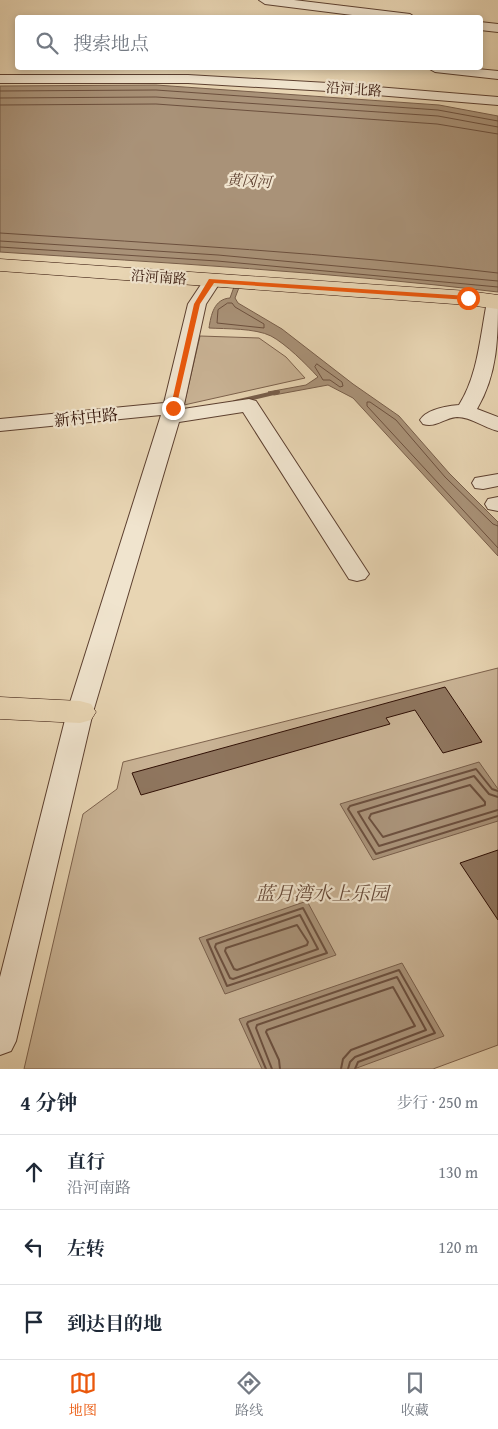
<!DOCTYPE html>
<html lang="zh">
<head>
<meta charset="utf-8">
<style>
	:root { --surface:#fff; --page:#f2f2f3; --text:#1f2937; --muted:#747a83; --line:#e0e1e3; --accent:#ea580c }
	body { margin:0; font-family:"Gentium Book Plus","Noto Serif SC",serif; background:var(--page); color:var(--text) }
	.stop { position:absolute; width:15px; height:15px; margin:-11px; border:4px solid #ea580c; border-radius:50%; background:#fff }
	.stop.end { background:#ea580c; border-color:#fff; box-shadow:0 1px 5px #0008 }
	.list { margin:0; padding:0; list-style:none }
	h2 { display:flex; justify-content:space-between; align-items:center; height:65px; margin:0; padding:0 20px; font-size:21px }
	h2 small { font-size:16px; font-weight:400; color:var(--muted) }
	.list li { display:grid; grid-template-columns:32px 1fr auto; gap:15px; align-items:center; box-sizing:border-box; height:75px; padding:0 20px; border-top:1px solid var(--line) }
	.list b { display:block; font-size:19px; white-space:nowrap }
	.list p { margin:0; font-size:16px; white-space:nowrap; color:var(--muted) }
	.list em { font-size:16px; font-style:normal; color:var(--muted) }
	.icon { flex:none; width:28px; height:28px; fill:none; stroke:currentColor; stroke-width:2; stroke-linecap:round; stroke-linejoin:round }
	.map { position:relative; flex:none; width:498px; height:1069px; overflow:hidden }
	.search { position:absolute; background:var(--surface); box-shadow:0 2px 8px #0003; left:15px; right:15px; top:15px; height:55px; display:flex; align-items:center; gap:12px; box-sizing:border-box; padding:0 18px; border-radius:5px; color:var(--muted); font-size:19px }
	.sheet { height:290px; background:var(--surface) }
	nav { display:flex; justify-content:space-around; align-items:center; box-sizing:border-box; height:70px; border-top:1px solid var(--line); background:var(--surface); font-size:14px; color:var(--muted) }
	nav a { display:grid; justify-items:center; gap:2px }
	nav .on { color:var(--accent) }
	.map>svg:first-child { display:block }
	.green { fill:#c9b395; stroke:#7c614c }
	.water { fill:#a99278; stroke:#785e4a }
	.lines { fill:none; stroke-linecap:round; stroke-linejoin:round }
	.shore-far1 { stroke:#6c503e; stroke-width:1 }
	.shore { stroke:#6c503e; stroke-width:2 }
	.stream { stroke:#785e4a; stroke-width:4 }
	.building { fill:#8f765f; stroke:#2f0f04 }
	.minor-casing { stroke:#5d4030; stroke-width:2 }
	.major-casing { stroke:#2f0f04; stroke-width:1 }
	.minor { fill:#f0e4ce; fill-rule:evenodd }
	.major { fill:#e8d5b3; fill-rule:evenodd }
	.route { fill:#ea580c }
	.labels { text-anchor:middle; stroke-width:4.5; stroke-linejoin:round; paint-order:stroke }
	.far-street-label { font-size:14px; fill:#2f0f04; stroke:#f0e4ce }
	.far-water-label { font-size:15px; font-style:italic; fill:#604332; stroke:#f0e4ce }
	.street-label { font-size:16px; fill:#2f0f04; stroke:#f0e4ce }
	.near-park-label { font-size:19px; font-style:italic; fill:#654837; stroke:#f0e4ce }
</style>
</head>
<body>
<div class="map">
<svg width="498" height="1069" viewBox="0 0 498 1069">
	<rect width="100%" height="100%" fill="#e8d5b3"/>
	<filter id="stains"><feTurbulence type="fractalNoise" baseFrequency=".004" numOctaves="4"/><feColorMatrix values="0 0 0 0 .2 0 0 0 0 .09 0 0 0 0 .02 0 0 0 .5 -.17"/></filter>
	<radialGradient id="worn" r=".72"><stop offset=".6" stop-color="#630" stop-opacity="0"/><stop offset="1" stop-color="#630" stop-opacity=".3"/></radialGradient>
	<!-- green -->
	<g class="green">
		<path d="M200 336 259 338 286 357 305 378 184 405Z"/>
		<path d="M498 668V1045L433 1069H24L83 814 117 789 123 762Z"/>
	</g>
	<!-- water -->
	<g class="water">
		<path d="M156 85 439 105 498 116V292C333 272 166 263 0 252V86Z"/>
		<path d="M235 284 240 285 235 298 238 303 282 329 353 384 399 416 449 473 498 522V556L353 398 328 385 274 395 268 392 306 385 318 377C306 364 286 344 271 336 255 328 226 329 209 328 211 315 214 299 230 298Z"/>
		<path d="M479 762 498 789V821L373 860 340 804Z"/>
		<path d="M307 901 336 955 225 994 199 938Z"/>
		<path d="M402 963 444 1036 354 1069H262L239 1019Z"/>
	</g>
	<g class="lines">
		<!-- shore-far1 -->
		<g class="shore-far1">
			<path d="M0 91 156 90 438 110 498 121"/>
			<path d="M0 98 156 97 438 116 498 127"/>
			<path d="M0 105 156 104 437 124 498 134"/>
			<path d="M0 233C166 244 333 253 498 273"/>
			<path d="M0 241 218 255 498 281"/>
			<path d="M0 247 217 261 498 287"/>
			<path d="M228 303H232L235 307 264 324V328L217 323 218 310Z"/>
			<path d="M317 364 342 382 343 386 340 387 330 380H323L315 367Z"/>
			<path d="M498 526 493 524 445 477 396 420 370 402H367V406L498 548"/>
		</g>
		<!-- shore -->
		<g class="shore">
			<path d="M470 785 485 802V805L383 837 369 818 371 814Z"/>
			<path d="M498 791 492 789 476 769 350 806 348 809 376 854 498 816"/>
			<path d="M498 797 489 794 474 776 358 812 379 846 498 810"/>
			<path d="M303 908 327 953 227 986 207 940Z"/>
			<path d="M300 915 318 949 233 979 230 978 215 947 216 944Z"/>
			<path d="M297 925 308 942 307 945 237 970 234 969 225 951 226 948Z"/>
			<path d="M266 1069 247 1024 248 1022 399 970 435 1033 358 1062 355 1069"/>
			<path d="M272 1069 256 1028 257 1025 397 977 426 1030 355 1057 350 1062 348 1069"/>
			<path d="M280 1069 279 1060 266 1032 267 1030 393 987 415 1026 351 1050 343 1059 341 1069"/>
		</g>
		<!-- stream -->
		<path class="stream" d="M235 402 278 392"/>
	</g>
	<!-- building -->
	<g class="building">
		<path d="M445 687 482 742 443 753 415 710 386 718 390 724 141 795 132 773Z"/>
		<path d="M498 850V920L460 863Z"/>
	</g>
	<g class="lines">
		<defs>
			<g id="minor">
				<path d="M259 0H294L410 14 416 18H376L265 4Z"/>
				<path d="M480 22 498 24V32L480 30Z"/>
				<path d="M428 68H467L498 71V79L435 72Z"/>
				<path d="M0 75H188L328 83 498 97V105L328 91 188 83H0Z"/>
				<path d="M212 276 218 277 221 281 206 304 183 409 249 399 256 401 369 574 365 579 357 581 349 579 243 412 179 422 93 712 16 1041 11 1051 0 1055V977L67 712 161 415 0 431V419L164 403 188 304 206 277Z"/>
				<path d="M498 297C498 337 498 373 477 409L498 417V431C484 428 472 417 457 417 444 418 436 428 423 424L420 420C427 409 447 406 459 405 478 375 480 337 487 302L490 298Z"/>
				<path d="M498 474V486L483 489 475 488 472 483 475 478Z"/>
				<path d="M498 497V511L488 509 485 504 488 499Z"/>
			</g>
			<g id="major">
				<path d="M0 259 468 291 498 295V309L468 305 0 271Z"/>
				<path d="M0 697 80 701 91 704 96 712 91 720 80 723 0 719Z"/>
			</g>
		</defs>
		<!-- minor casing -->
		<use href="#minor" class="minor-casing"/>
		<!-- major casing -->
		<use href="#major" class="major-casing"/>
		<!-- minor -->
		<use href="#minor" class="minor"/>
		<!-- major -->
		<use href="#major" class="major"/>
	</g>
	<!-- route -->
	<path class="route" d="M209 279 468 296 471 298 468 300 214 283 200 304 176 408 170 410 194 304Z"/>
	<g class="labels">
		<!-- far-street labels -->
		<g class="far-street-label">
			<text transform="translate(354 89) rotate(4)" y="5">沿河北路</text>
			<text transform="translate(159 277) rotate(4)" y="5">沿河南路</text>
		</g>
		<!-- far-water labels -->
		<g class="far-water-label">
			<text transform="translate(249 181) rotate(3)" y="5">黄冈河</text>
		</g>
		<!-- street labels -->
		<g class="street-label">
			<text transform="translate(86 417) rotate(-6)" y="6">新村中路</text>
		</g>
		<!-- near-park labels -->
		<g class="near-park-label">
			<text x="322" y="900">蓝月湾水上乐园</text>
		</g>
	</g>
	<rect width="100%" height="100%" filter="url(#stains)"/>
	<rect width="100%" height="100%" fill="url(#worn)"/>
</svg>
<div class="stop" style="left:468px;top:298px"></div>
<div class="stop end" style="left:173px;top:408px"></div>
<div class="search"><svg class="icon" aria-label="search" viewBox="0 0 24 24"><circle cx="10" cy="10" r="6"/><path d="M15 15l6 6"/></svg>搜索地点</div>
</div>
<section class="sheet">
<h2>4 分钟<small>步行 · 250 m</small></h2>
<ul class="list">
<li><svg class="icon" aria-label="ahead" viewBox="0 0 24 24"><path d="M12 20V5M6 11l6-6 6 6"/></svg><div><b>直行</b><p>沿河南路</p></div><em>130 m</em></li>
<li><svg class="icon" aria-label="left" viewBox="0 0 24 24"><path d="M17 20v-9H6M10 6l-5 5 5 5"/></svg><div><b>左转</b></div><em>120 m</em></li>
<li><svg class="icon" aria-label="arrive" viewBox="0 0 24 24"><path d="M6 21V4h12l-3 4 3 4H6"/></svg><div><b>到达目的地</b></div></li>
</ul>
</section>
<nav>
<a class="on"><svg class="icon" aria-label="map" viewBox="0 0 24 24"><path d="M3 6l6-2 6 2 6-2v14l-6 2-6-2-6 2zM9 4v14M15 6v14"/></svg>地图</a>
<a><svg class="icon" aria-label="directions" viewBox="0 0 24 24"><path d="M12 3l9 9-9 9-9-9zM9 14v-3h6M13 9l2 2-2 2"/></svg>路线</a>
<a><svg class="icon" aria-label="saved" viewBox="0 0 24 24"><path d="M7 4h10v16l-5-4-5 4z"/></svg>收藏</a>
</nav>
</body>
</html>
